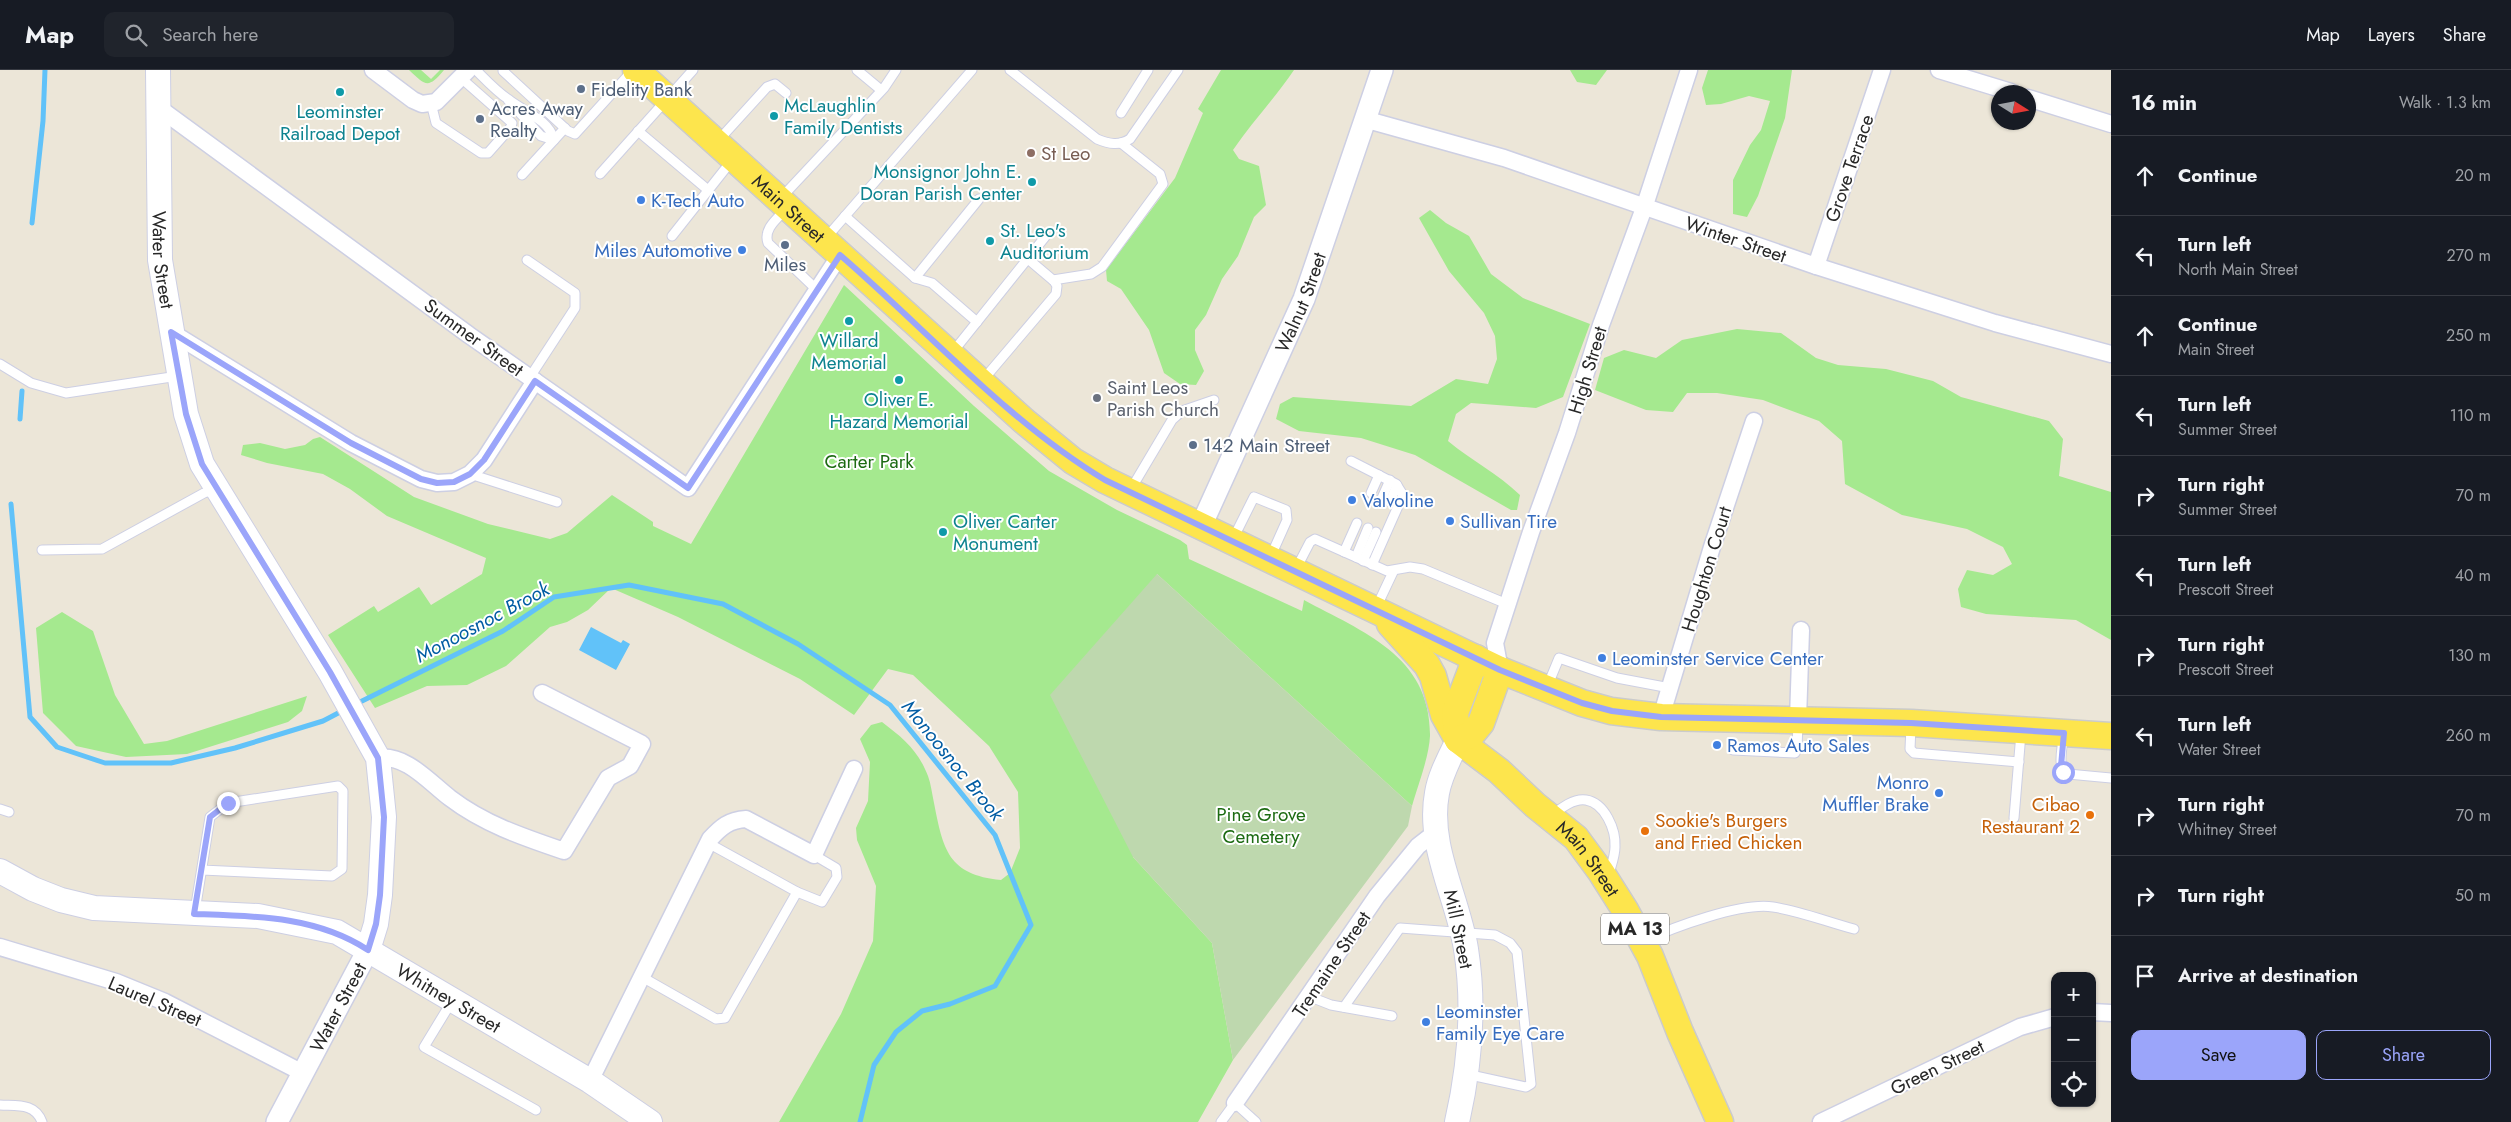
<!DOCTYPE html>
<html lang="en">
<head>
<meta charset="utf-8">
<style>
	:root { --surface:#171b24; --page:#20242c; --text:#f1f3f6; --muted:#9ea1a6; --line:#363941; --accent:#9ba5fa }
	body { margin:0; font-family:Jost,sans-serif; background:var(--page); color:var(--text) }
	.controls { position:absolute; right:15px; bottom:15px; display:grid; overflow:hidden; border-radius:10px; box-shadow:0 1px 4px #0004 }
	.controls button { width:45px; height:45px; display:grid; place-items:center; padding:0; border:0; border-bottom:1px solid var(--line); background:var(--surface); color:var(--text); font:25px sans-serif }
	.compass { position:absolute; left:1991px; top:15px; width:45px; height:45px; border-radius:50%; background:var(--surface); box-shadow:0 1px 4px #0004; rotate:101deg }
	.stop { position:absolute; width:15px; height:15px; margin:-11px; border:4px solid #9ba5fa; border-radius:50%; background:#fff }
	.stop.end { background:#9ba5fa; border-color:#fff; box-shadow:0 1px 5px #0008 }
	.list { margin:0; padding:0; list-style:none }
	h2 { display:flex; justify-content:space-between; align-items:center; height:65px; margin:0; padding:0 20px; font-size:21px }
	h2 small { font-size:16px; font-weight:400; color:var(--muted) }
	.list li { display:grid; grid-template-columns:32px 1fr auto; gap:15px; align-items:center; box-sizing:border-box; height:80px; padding:0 20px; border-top:1px solid var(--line) }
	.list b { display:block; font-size:19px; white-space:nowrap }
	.list p { margin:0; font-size:16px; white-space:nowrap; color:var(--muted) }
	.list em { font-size:16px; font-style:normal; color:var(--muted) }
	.actions { display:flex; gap:10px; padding:15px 20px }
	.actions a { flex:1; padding:11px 0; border:1px solid var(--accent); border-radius:10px; text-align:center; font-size:18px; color:var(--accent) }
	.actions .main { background:var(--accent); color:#111 }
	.icon { flex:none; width:28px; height:28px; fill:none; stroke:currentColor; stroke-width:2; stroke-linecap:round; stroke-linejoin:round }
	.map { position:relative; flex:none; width:2111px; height:1052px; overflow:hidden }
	header { display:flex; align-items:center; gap:30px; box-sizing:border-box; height:70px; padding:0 25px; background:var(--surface); border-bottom:1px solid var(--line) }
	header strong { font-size:24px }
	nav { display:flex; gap:28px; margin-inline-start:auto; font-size:18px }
	.search { width:350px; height:45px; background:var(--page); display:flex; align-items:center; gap:12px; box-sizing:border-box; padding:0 18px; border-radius:10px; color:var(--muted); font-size:19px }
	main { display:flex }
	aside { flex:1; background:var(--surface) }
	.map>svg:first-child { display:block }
	.green { fill:#a5e98f }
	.cemetery { fill:#bed8ae }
	.water { fill:#61c2f9 }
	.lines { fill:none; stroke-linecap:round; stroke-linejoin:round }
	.stream { stroke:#61c2f9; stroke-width:5 }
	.service-casing { stroke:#cdcfe3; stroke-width:11 }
	.minor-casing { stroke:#cdcfe3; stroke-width:19 }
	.tertiary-casing { stroke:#cdcfe3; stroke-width:24 }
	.secondary-casing { stroke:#cdcfe3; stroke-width:26 }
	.primary-casing { stroke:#cbcbcb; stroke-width:29 }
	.service { stroke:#fff; stroke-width:9 }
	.minor { stroke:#fff; stroke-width:16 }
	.tertiary { stroke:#fff; stroke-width:21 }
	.secondary { stroke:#fff; stroke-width:24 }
	.primary { stroke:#fde54d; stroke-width:26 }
	.route { stroke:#9ba5fa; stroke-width:6 }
	.service-dot { fill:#5c6f8a; stroke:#fff; stroke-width:2 }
	.culture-dot { fill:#0f9aa8; stroke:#fff; stroke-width:2 }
	.education-dot { fill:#8d6e63; stroke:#fff; stroke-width:2 }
	.shop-dot { fill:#3f7fe0; stroke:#fff; stroke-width:2 }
	.worship-dot { fill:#6b7280; stroke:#fff; stroke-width:2 }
	.food-dot { fill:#e8710a; stroke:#fff; stroke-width:2 }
	.labels { text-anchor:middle; stroke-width:4; stroke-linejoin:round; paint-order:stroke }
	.shield { fill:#fff; stroke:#686868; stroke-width:1 }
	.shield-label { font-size:18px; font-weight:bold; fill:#282828 }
	.service-label { font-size:19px; fill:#4e5e75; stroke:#fff; text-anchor:start }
	.culture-label { font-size:19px; fill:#0d838f; stroke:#fff; text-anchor:start }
	.education-label { font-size:19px; fill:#785e54; stroke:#fff; text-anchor:start }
	.street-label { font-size:19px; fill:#282828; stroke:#fff }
	.shop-label { font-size:19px; fill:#366cbe; stroke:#fff; text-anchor:start }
	.worship-label { font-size:19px; fill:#5b616d; stroke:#fff; text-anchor:start }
	.park-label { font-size:19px; fill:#1d6b13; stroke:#fff }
	.food-label { font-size:19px; fill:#c56008; stroke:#fff; text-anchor:end }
	.water-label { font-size:20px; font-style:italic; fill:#015ca3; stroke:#fff }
</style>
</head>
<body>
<header>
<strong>Map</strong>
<div class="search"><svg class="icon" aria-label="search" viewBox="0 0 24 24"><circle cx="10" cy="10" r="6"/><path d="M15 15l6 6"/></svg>Search here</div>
<nav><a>Map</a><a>Layers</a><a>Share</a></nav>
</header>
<main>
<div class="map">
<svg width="2111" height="1052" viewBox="0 0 2111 1052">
	<rect width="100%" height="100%" fill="#ece6d8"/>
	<!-- green -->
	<g class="green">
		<path d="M409 0H421L431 9 440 0H444C428 19 426 16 409 0Z"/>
		<path d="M1221 0H1294C1275 28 1252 52 1233 80L1239 89 1259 96 1266 135 1254 147 1238 186 1222 209 1206 245 1195 260V280L1204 301 1196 315 1180 314 1164 303 1149 260 1121 219 1107 211 1106 200 1175 108 1203 43 1198 39Z"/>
		<path d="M1570 0H1607L1596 15 1577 12Z"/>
		<path d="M1708 0H1792L1785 48 1758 126 1747 147 1733 144V110L1750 75 1761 60 1770 31 1749 26 1721 34 1706 35 1702 18Z"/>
		<path d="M1430 140 1446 153 1469 166 1491 204 1523 228 1590 254 1563 327 1536 338 1471 333 1456 344 1448 371C1472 391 1497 403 1520 425L1517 440H1511L1415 385 1361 368 1299 361 1276 349 1280 334 1293 327 1411 336 1456 309 1488 314 1497 289 1495 266 1484 243 1449 201 1419 148Z"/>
		<path d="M844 215 974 336 1049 401 1117 440 1180 470 1187 475 1189 489 1302 541 1304 530C1363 562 1431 586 1430 666 1429 687 1418 715 1412 736L1157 504 1133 787 1212 873 1233 990 1198 1052H779L841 944 873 871 876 816 857 770 856 758 868 731 870 692 860 669 871 655 882 652C903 668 918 680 928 706 931 714 932 724 934 733 943 779 948 805 1001 810L1010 803 1020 778 1018 722 989 676 913 605 888 599 854 645 800 609 678 547 611 518 588 540 567 552 550 557 506 596 467 615 427 616 375 638 328 565 374 536 378 542 419 517 431 535 482 504 486 488 387 446 350 419 323 404 267 393 241 385 243 375 260 373 285 379 305 375 313 369 320 367 414 427 488 454 550 469 567 463 612 425 653 452V456L691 474Z"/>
		<path d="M1737 259 1781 263 1816 288 1838 295 1886 299 1933 311 1961 327 2049 351 2063 369 2059 406 2111 422V570L2076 550 1986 544 1961 537 1958 519 1967 500 1993 505 2012 494 2003 477 1967 459 1902 445 1845 414 1842 371 1819 351 1763 330 1717 323H1687L1673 342 1646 340 1595 320 1604 288 1624 280 1656 288 1682 270Z"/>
		<path d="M62 542 93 561 115 625 144 674 167 671 307 626 302 641 288 652 187 684 126 687 76 676 43 643 36 558Z"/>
	</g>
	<!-- cemetery -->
	<path class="cemetery" d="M1157 504 1412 736 1408 756 1233 990 1212 873 1133 787 1050 625Z"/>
	<!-- water -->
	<path class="water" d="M591 557 621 573 623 570 630 574 616 600 579 580Z"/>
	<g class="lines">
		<!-- stream -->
		<g class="stream">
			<path d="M32 153 43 51 45 0"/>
			<path d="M20 349 22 321"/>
			<path d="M11 434 30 647 57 677 105 693H171L235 678 323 651 344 640"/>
			<path d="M356 634 503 561 554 527 629 515 723 534 798 574 890 635 995 765 1031 855 995 916 950 934 922 941 896 962 874 995 860 1052"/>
		</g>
		<defs>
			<g id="service">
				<path d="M476 0C486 10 496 21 508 29 522 41 549 49 554 70L541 66 508 30"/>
				<path d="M857 0 881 20"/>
				<path d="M1010 0 1097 69C1109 74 1119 76 1130 69L1178 0"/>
				<path d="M503 1 568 61 575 64 633 0"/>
				<path d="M431 33 436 53 481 83H488L511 57 512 53 461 8"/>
				<path d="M1121 43 1148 0"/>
				<path d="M638 61 708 120"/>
				<path d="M717 72 767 17 775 14 786 23"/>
				<path d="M600 104 693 0"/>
				<path d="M522 105 565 58"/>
				<path d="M781 128 884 18 896 0"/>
				<path d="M786 139C777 149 763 159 768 173L816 219"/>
				<path d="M845 146 915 208 932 213 977 252"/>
				<path d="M672 166 733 89"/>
				<path d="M826 168 972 0"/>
				<path d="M527 190 575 223V238L530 307"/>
				<path d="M915 208 979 129"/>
				<path d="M1053 210 1091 204 1102 197 1163 114 1160 104 1121 73"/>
				<path d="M952 283 1045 167"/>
				<path d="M0 294 31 313 66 323 178 306"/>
				<path d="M983 310 1056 224 1057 216 1054 211 1028 189"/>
				<path d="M1351 391 1396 414 1403 425 1372 495"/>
				<path d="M470 404 557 432"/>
				<path d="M1131 419 1172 350 1182 341 1214 330"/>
				<path d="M1371 423 1379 405"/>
				<path d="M1382 428 1390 410"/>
				<path d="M1390 432 1397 415"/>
				<path d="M1233 469 1254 427 1286 440 1287 450 1270 488"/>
				<path d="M42 480 102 479 204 423 217 419"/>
				<path d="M1344 482 1357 453"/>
				<path d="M1356 487 1368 458"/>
				<path d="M1363 491 1376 462"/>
				<path d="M1296 499 1310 472 1315 469 1387 501 1410 497 1423 499 1507 534"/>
				<path d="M1376 538 1393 502"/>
				<path d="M1547 617 1559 588 1617 608 1670 618"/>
				<path d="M1911 656 1910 679 1914 683 2019 692"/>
				<path d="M2063 666C2063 678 2056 698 2068 704L2111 708"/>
				<path d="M1733 680 1795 683 1797 679 1798 652"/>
				<path d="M0 739 9 742"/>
				<path d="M1551 746C1560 739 1573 728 1586 730 1605 733 1616 760 1615 777 1615 786 1611 796 1609 804"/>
				<path d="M2014 748 2021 663"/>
				<path d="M797 822 822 832 837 807 836 798 814 785"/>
				<path d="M195 841 210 747 228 733 338 716 343 721 342 799 332 806 202 800"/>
				<path d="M1645 871C1673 857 1742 832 1773 837 1800 841 1827 852 1854 859"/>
				<path d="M642 907 716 949 725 948 797 822 708 773"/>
				<path d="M1308 926 1331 935 1392 946"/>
				<path d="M452 931 424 977 536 1040"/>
				<path d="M1344 937 1400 858 1495 865 1510 873 1517 882 1531 1014 1526 1017 1466 1004"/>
				<path d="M0 1035C18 1036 35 1033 42 1052"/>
				<path d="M1221 1052 1235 1033 1256 1052"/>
			</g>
			<g id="minor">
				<path d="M373 0 413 30 422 34 436 32 468 0"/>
				<path d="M1939 0 2011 22"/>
				<path d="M2028 28 2111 54"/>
				<path d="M159 38 469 265 688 418 840 185"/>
				<path d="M1364 49 1504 88 1816 196 1995 253 2111 284"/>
				<path d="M1816 196 1882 0"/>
				<path d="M171 262 351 373 421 409 437 413 454 412 470 404 484 390 535 311"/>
				<path d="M1500 600 1495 573 1531 462 1567 363 1601 255 1644 138 1689 0"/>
				<path d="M1661 647 1712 477 1754 351"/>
				<path d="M1798 649 1801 560"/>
				<path d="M378 688C406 684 429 712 450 728 484 754 523 767 564 781L608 708 630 696 642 674 542 623"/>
				<path d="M0 877 116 912 165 932 303 1003"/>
				<path d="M2092 942 2111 943"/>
				<path d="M590 1011 710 769C721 757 729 750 746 749L814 785 854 699"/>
				<path d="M1235 1033 1377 826 1418 776 1436 762"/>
				<path d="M1821 1052 2020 957 2055 947"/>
			</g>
			<g id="tertiary">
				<path id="s1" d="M1201 456 1304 229 1382 0"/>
				<path id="s2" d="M277 1052 368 880"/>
			</g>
			<g id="secondary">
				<path id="s3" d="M158 0 160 190 186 344 202 394 330 602 378 688 384 747 380 825 376 854 368 880"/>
				<path id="s4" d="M0 801 33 819 61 830 94 838 258 846 337 862 590 1011 650 1052"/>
				<path d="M1457 1052C1470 995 1475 937 1466 879 1458 828 1427 776 1437 723 1440 705 1450 687 1458 670"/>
			</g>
			<g id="primary">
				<path id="s5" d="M636 0 1024 351 1073 391 1105 410 1500 600 1582 633 1611 641 1661 647 1911 653 2111 666"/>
				<path id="s6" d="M1390 554 1427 595 1433 606 1444 645 1458 670 1499 701 1535 735 1576 768 1601 802 1625 840 1650 886 1680 962 1720 1052"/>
				<path d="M1457 665 1455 643 1476 588"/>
				<path d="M1458 670 1472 664 1481 653 1500 600"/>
			</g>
		</defs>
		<!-- service casing -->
		<use href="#service" class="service-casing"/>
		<!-- minor casing -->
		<use href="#minor" class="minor-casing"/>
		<!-- tertiary casing -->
		<use href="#tertiary" class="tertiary-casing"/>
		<!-- secondary casing -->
		<use href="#secondary" class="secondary-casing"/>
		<!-- primary casing -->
		<use href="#primary" class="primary-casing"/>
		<!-- service -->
		<use href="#service" class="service"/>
		<!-- minor -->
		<use href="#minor" class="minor"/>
		<!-- tertiary -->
		<use href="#tertiary" class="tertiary"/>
		<!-- secondary -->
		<use href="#secondary" class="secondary"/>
		<!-- primary -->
		<use href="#primary" class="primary"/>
	</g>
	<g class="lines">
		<!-- route -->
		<path class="route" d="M228 733 210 747 194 844C255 846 316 846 368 880L376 854 380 825 384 747 378 688 330 602 202 394 186 344 171 262 351 373 421 409 437 413 454 412 470 404 484 390 535 311 688 418 840 185C927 260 1007 351 1105 410L1500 600 1582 633 1612 641 1661 647 1911 653 2064 663 2061 696 2063 702"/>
	</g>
	<!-- markers -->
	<g class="service-dot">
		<circle cx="581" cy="19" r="5"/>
		<circle cx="480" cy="49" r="5"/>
		<circle cx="785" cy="175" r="5"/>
		<circle cx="1193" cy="375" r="5"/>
	</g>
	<g class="culture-dot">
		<circle cx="340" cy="22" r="5"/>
		<circle cx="774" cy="46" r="5"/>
		<circle cx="1032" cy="112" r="5"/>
		<circle cx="990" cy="171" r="5"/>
		<circle cx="849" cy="251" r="5"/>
		<circle cx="899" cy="310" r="5"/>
		<circle cx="943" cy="462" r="5"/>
	</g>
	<circle class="education-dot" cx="1031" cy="83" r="5"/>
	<g class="shop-dot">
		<circle cx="641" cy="130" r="5"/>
		<circle cx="742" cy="180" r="5"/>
		<circle cx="1352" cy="430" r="5"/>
		<circle cx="1450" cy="451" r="5"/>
		<circle cx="1602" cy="588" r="5"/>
		<circle cx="1717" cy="675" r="5"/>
		<circle cx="1939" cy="723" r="5"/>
		<circle cx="1426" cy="952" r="5"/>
	</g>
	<circle class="worship-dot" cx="1097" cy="328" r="5"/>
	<g class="food-dot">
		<circle cx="2090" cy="745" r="5"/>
		<circle cx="1645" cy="761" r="5"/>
	</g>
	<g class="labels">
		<!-- shield labels -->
		<rect class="shield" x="1601" y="843.5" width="68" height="31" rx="4"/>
		<g class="shield-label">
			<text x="1635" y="865">MA 13</text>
		</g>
		<!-- service labels -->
		<g class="service-label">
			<text x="591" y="26">Fidelity Bank</text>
			<text x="490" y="45">Acres Away<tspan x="490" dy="22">Realty</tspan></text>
			<text x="785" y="201" text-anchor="middle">Miles</text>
			<text x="1203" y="382">142 Main Street</text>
		</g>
		<!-- culture labels -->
		<g class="culture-label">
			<text x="784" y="42">McLaughlin<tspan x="784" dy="22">Family Dentists</tspan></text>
			<text x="340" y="48" text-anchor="middle">Leominster<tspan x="340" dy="22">Railroad Depot</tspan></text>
			<text x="1022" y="108" text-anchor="end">Monsignor John E.<tspan x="1022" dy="22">Doran Parish Center</tspan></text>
			<text x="1000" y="167">St. Leo's<tspan x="1000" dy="22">Auditorium</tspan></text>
			<text x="849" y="277" text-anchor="middle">Willard<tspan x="849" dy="22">Memorial</tspan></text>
			<text x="899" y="336" text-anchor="middle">Oliver E.<tspan x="899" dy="22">Hazard Memorial</tspan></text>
			<text x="953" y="458">Oliver Carter<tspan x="953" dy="22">Monument</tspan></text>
		</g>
		<!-- education labels -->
		<g class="education-label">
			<text x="1041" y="90">St Leo</text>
		</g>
		<!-- street labels -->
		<g class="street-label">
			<text transform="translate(1849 98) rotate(-71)" y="7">Grove Terrace</text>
			<text dy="7" stroke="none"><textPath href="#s5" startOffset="206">Main Street</textPath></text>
			<text transform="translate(1736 169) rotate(19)" y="7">Winter Street</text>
			<text dy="7" stroke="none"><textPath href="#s3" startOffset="190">Water Street</textPath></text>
			<text dy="7" stroke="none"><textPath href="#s1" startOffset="245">Walnut Street</textPath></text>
			<text transform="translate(474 267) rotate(36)" y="7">Summer Street</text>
			<text transform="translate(1587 300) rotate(-73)" y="7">High Street</text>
			<text transform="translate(1706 499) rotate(-73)" y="7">Houghton Court</text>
			<text dy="7" stroke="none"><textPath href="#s6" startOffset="314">Main Street</textPath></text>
			<text transform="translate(1459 859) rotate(78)" y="7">Mill Street</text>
			<text transform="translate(1331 894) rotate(-56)" y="7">Tremaine Street</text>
			<text dy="7" stroke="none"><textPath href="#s4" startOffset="476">Whitney Street</textPath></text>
			<text transform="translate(155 931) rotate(23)" y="7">Laurel Street</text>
			<text dy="7" stroke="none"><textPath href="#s2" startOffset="130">Water Street</textPath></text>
			<text transform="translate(1937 997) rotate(-26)" y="7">Green Street</text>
		</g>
		<!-- shop labels -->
		<g class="shop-label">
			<text x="651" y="137">K-Tech Auto</text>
			<text x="732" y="187" text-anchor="end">Miles Automotive</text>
			<text x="1362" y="437">Valvoline</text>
			<text x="1460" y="458">Sullivan Tire</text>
			<text x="1612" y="595">Leominster Service Center</text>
			<text x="1727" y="682">Ramos Auto Sales</text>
			<text x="1929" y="719" text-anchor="end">Monro<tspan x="1929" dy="22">Muffler Brake</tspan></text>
			<text x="1436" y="948">Leominster<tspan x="1436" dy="22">Family Eye Care</tspan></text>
		</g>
		<!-- worship labels -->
		<g class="worship-label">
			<text x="1107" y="324">Saint Leos<tspan x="1107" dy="22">Parish Church</tspan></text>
		</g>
		<!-- park labels -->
		<g class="park-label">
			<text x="869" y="398">Carter Park</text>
			<text x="1261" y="751">Pine Grove<tspan x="1261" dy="22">Cemetery</tspan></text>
		</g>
		<!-- food labels -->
		<g class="food-label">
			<text x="2080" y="741">Cibao<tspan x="2080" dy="22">Restaurant 2</tspan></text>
			<text x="1655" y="757" text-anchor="start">Sookie's Burgers<tspan x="1655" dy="22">and Fried Chicken</tspan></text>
		</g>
		<!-- water labels -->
		<g class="water-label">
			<text transform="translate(482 552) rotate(-28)" y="7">Monoosnoc Brook</text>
			<text transform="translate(953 690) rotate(51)" y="7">Monoosnoc Brook</text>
		</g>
	</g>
</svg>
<div class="controls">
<button>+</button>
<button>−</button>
<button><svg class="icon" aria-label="locate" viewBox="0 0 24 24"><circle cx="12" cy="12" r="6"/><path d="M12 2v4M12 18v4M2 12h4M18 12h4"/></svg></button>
</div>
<svg class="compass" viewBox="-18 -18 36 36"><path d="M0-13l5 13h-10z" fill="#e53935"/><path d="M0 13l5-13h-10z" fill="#9ea1a6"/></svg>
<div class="stop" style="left:2063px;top:702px"></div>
<div class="stop end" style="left:228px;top:733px"></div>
</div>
<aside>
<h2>16 min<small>Walk · 1.3 km</small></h2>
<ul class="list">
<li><svg class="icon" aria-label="ahead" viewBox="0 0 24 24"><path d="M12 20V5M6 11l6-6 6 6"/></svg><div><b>Continue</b></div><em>20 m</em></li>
<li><svg class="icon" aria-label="left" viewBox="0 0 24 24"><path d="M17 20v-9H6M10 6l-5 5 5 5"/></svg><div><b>Turn left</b><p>North Main Street</p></div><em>270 m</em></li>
<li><svg class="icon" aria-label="ahead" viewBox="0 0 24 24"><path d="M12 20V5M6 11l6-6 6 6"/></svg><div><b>Continue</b><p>Main Street</p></div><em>250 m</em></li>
<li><svg class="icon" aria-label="left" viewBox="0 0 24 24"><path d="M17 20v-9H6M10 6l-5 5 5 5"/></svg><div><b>Turn left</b><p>Summer Street</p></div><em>110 m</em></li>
<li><svg class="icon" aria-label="right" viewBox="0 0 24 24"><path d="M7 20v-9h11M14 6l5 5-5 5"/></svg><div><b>Turn right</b><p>Summer Street</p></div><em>70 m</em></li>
<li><svg class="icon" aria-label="left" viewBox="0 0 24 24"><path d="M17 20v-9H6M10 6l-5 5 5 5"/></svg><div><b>Turn left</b><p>Prescott Street</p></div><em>40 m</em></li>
<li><svg class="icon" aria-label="right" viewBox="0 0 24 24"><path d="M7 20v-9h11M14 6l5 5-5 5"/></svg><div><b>Turn right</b><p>Prescott Street</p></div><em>130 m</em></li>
<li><svg class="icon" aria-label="left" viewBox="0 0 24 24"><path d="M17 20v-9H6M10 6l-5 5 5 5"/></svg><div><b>Turn left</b><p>Water Street</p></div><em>260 m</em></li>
<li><svg class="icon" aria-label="right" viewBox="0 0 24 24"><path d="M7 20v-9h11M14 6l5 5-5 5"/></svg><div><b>Turn right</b><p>Whitney Street</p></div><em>70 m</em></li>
<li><svg class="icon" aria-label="right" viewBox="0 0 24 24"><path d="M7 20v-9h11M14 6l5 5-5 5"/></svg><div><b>Turn right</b></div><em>50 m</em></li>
<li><svg class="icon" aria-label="arrive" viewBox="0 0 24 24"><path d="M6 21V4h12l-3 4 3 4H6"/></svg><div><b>Arrive at destination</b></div></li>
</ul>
<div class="actions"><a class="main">Save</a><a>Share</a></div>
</aside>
</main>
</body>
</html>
